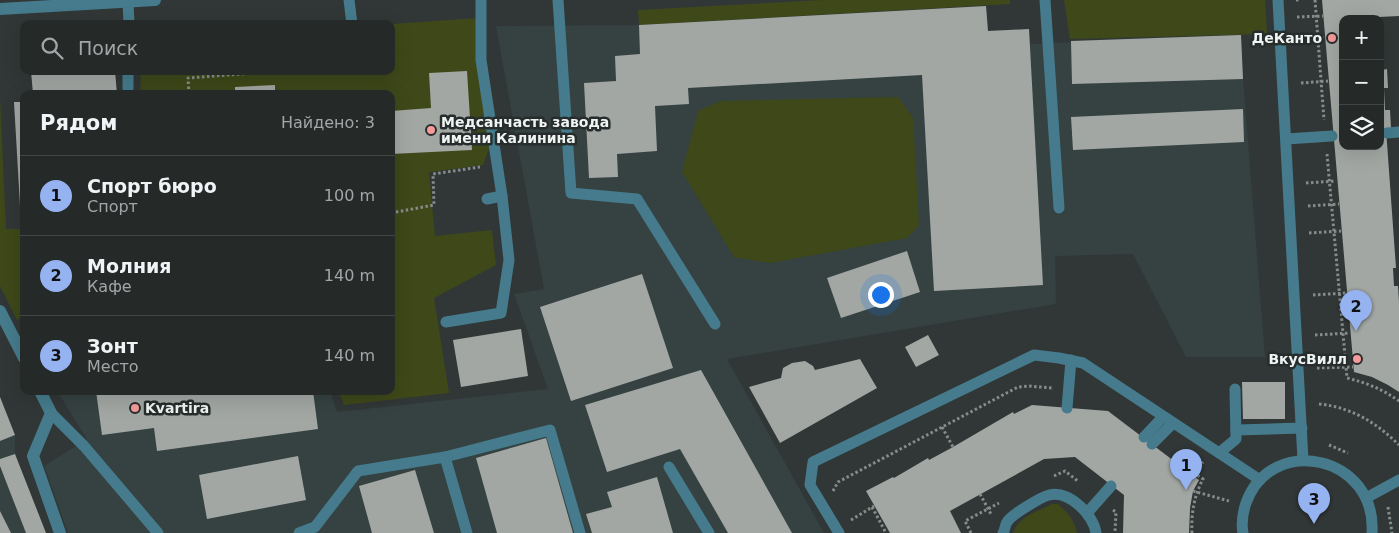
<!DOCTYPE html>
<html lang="ru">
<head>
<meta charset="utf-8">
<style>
	:root { --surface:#252928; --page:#2d3130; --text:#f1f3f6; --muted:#a3a6a8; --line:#424545; --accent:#95b2f1 }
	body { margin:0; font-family:"DejaVu Sans",sans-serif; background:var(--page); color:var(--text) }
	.controls { position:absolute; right:15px; top:15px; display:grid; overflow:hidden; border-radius:10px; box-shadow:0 5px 20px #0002 }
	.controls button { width:45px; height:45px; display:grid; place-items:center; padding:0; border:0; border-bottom:1px solid var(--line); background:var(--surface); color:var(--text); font:25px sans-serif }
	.you { position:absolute; left:880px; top:294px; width:18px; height:18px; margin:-12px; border:4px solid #fff; border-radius:50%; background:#1a73e8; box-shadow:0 0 0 8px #1a73e833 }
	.badge { display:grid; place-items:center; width:32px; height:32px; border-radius:50%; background:var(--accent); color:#111; font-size:16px; font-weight:700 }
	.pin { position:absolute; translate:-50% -41px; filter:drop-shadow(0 1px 2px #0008) }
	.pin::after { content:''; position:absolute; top:26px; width:18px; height:15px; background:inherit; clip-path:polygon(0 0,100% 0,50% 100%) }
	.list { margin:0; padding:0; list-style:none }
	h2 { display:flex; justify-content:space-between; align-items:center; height:65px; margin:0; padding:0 20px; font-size:21px }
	h2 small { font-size:16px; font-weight:400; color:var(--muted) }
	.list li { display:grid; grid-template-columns:32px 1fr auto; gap:15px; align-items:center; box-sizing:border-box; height:80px; padding:0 20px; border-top:1px solid var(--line) }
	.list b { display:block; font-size:19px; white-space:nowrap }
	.list p { margin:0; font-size:16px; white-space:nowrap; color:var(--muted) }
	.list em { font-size:16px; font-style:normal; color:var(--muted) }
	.icon { flex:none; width:28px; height:28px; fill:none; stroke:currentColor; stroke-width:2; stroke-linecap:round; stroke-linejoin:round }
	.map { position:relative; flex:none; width:1399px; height:533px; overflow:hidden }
	.search { position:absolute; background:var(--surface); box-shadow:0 5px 20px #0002; left:20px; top:20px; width:375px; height:55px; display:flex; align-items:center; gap:12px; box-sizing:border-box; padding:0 18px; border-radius:10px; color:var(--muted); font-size:19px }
	.panel { position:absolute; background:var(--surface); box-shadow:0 5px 20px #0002; left:20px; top:90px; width:375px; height:305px; border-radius:10px }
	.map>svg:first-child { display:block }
	.built { fill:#354241 }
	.green { fill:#3e4819 }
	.building { fill:#a2a7a4 }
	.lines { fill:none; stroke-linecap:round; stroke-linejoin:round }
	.path { stroke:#878c8b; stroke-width:3; stroke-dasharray:2.5 2.5; stroke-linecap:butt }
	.lane { stroke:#457b8c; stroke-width:11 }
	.street { stroke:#457b8c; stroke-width:12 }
	.poi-dot { fill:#f59b9b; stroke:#272d2c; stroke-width:2 }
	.labels { text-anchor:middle; stroke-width:5; stroke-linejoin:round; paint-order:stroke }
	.poi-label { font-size:14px; font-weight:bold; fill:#eff3f2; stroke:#272d2c; text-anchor:end }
</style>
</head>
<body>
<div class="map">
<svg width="1399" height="533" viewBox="0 0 1399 533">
	<rect width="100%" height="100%" fill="#313736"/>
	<!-- built -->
	<g class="built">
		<path d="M986 6 988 31 1029 29 1030 44 1241 35 1243 79 1265 357H1186L1133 254 1055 256 1056 304 727 359 824 533H68L44 466 87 439 57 391H330L337 412 548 389 514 294 544 289 496 26 639 25Z"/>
		<path d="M0 397 15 435V454L46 533H0Z"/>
	</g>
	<!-- green -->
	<g class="green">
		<path d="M823 0H1010V4L639 25 638 10Z"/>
		<path d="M1064 0H1265L1267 34 1070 39Z"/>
		<path d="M479 18 489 149 483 165 429 172 435 236 492 230 496 265 434 298 449 393 344 405 339 391H391V94H140L141 71H391V24Z"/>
		<path d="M898 97 913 118 919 225 907 238 770 263 734 257 682 172 698 111 721 101Z"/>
		<path d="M0 98 6 229H24V314L17 320 0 286Z"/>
		<path d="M1052 504H1058C1068 513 1074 519 1077 533H1013C1018 517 1038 511 1052 504Z"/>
	</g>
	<!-- building -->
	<g class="building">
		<path d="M1322 0H1399V16L1379 17V19H1343V146H1380V61H1382V70L1387 69 1388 88H1384L1385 110H1390L1391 128 1386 129 1396 268H1393L1394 286H1398L1399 302V392L1388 385 1372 377 1354 372Z"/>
		<path d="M986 6 988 31 1029 29 1043 285 934 291 922 75 688 88 689 104 655 106 657 151 617 154 618 177 589 178 584 83 616 81 615 56 640 54 639 25Z"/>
		<path d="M1241 35 1243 79 1072 84 1071 41Z"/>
		<path d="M31 71H115L117 94H33Z"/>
		<path d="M467 71 472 150 391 154V111L431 108 429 73Z"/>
		<path d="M275 85V94H235V87Z"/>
		<path d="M14 102H24V222L21 223Z"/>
		<path d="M1243 109 1244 142 1073 150 1071 117Z"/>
		<path d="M907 251 920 292 841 318 827 278Z"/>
		<path d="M642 274 673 368 571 401 540 307Z"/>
		<path d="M521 329 528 376 461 387 453 340Z"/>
		<path d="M928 335 939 355 916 367 905 347Z"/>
		<path d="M860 359 877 388 780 443 749 387 781 378 783 368 792 363 805 361 813 366 815 370Z"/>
		<path d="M701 370 792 533H728L680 449 607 472 585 405Z"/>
		<path d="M1242 382H1285V419H1243Z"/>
		<path d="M96 391H313L318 429 157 451 154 428 102 435Z"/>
		<path d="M0 397 15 435 0 441Z"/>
		<path d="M1032 405 1108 411 1199 480 1193 491 1190 508 1189 533H1123L1124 495 1075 457 1044 459 950 511 961 533H890L866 491 893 477 894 478 928 458 929 460 953 447 1013 412 1014 414Z"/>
		<path d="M546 438 573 533H497L476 458Z"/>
		<path d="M15 454 46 533H26L0 466V459Z"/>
		<path d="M298 456 306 500 207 519 199 475Z"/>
		<path d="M415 470 434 533H372L359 486Z"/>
		<path d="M657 477 673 533H592L586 514 612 507 607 492Z"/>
		<path d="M0 511 11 533H0Z"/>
	</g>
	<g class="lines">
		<!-- path -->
		<g class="path">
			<path d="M1296 0H1301"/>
			<path d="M1315 0 1324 120"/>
			<path d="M1297 17 1323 16"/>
			<path d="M1298 39 1324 38"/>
			<path d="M1301 83 1328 81"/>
			<path d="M189 94 188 78 281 71"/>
			<path d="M1327 154 1347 378C1367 383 1382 389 1399 401"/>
			<path d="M1306 183 1336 181"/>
			<path d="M1308 206 1339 204"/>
			<path d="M391 213 434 205 433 174 480 167"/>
			<path d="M1309 233 1341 231"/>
			<path d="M1313 295 1347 293"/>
			<path d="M1315 335 1350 333"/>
			<path d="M1317 368 1353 367"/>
			<path d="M1319 404C1351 407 1377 423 1399 445"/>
			<path d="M942 427 953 447"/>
			<path d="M1329 445 1348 453"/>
			<path d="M1193 475 1203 462"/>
			<path d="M1054 476 1065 471 1079 482"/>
			<path d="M833 491 838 482 1018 387 1028 386 1053 388"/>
			<path d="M1193 491 1229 501"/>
			<path d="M980 494 992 516"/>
			<path d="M872 507 886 533"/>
			<path d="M1388 507 1392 533"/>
			<path d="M1113 510 1116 512 1115 532"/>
			<path d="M851 520 874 506"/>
			<path d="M971 533 965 521 999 503"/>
			<path d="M1192 533C1191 514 1194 496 1203 479L1194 473"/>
		</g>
		<!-- lane -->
		<g class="lane">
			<path d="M349 0 352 24"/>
			<path d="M558 0 571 193 637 199 715 324"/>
			<path d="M1045 0 1059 208"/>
			<path d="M1278 0 1303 460"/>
			<path d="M128 2 129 24"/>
			<path d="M128 94V71"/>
			<path d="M1387 133 1399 132"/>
			<path d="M1286 139 1332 136"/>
			<path d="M487 199 502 196"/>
			<path d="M446 322 501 313 509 260 502 196 481 60V0"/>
			<path d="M1067 408 1071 360"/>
			<path d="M51 413 84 446 158 533"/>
			<path d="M1236 430 1302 428"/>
			<path d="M1144 437 1163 417"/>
			<path d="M1152 444 1173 423"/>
			<path d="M1219 453 1236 439 1235 389"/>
			<path d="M445 457 467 533"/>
			<path d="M669 467 709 533"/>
			<path d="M1366 498 1399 480"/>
			<path d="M1088 512 1111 486"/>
			<path d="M299 533 315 527 358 471 445 457 550 430 580 533"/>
			<path d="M839 533 810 485 813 462 1034 355 1059 358 1083 363 1260 480"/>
			<path d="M1003 533C1005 530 1005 525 1007 522 1011 515 1041 497 1049 495 1069 490 1094 515 1096 533"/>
			<path d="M1243 533C1241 523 1243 512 1246 503 1271 433 1377 455 1372 533"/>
		</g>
		<!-- street -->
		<g class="street">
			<path d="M0 9 155 0"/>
			<path d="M0 311 24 358"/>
			<path d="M40 391 51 413 33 456 60 533"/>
		</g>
	</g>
	<!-- markers -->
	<g class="poi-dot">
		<circle cx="1332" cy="38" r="5"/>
		<circle cx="431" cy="130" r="5"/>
		<circle cx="1357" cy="359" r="5"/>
		<circle cx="135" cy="408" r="5"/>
	</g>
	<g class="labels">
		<!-- poi labels -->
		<g class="poi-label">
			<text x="1322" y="43">ДеКанто</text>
			<text x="441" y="127" text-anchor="start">Медсанчасть завода<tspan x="441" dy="16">имени Калинина</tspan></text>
			<text x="1347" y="364">ВкусВилл</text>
			<text x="145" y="413" text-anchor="start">Kvartira</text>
		</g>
	</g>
</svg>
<div class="controls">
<button>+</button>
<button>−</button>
<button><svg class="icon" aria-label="layers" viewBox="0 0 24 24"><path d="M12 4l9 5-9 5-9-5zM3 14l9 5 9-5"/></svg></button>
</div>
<div class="you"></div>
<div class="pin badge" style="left:1186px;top:490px">1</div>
<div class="pin badge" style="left:1356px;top:331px">2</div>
<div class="pin badge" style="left:1314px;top:524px">3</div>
<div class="search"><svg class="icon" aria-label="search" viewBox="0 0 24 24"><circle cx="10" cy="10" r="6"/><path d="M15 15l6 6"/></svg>Поиск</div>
<section class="panel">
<h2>Рядом<small>Найдено: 3</small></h2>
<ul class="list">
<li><span class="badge">1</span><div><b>Спорт бюро</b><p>Спорт</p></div><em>100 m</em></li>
<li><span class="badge">2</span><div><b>Молния</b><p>Кафе</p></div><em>140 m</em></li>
<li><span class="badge">3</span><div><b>Зонт</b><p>Место</p></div><em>140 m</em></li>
</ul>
</section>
</div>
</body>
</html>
